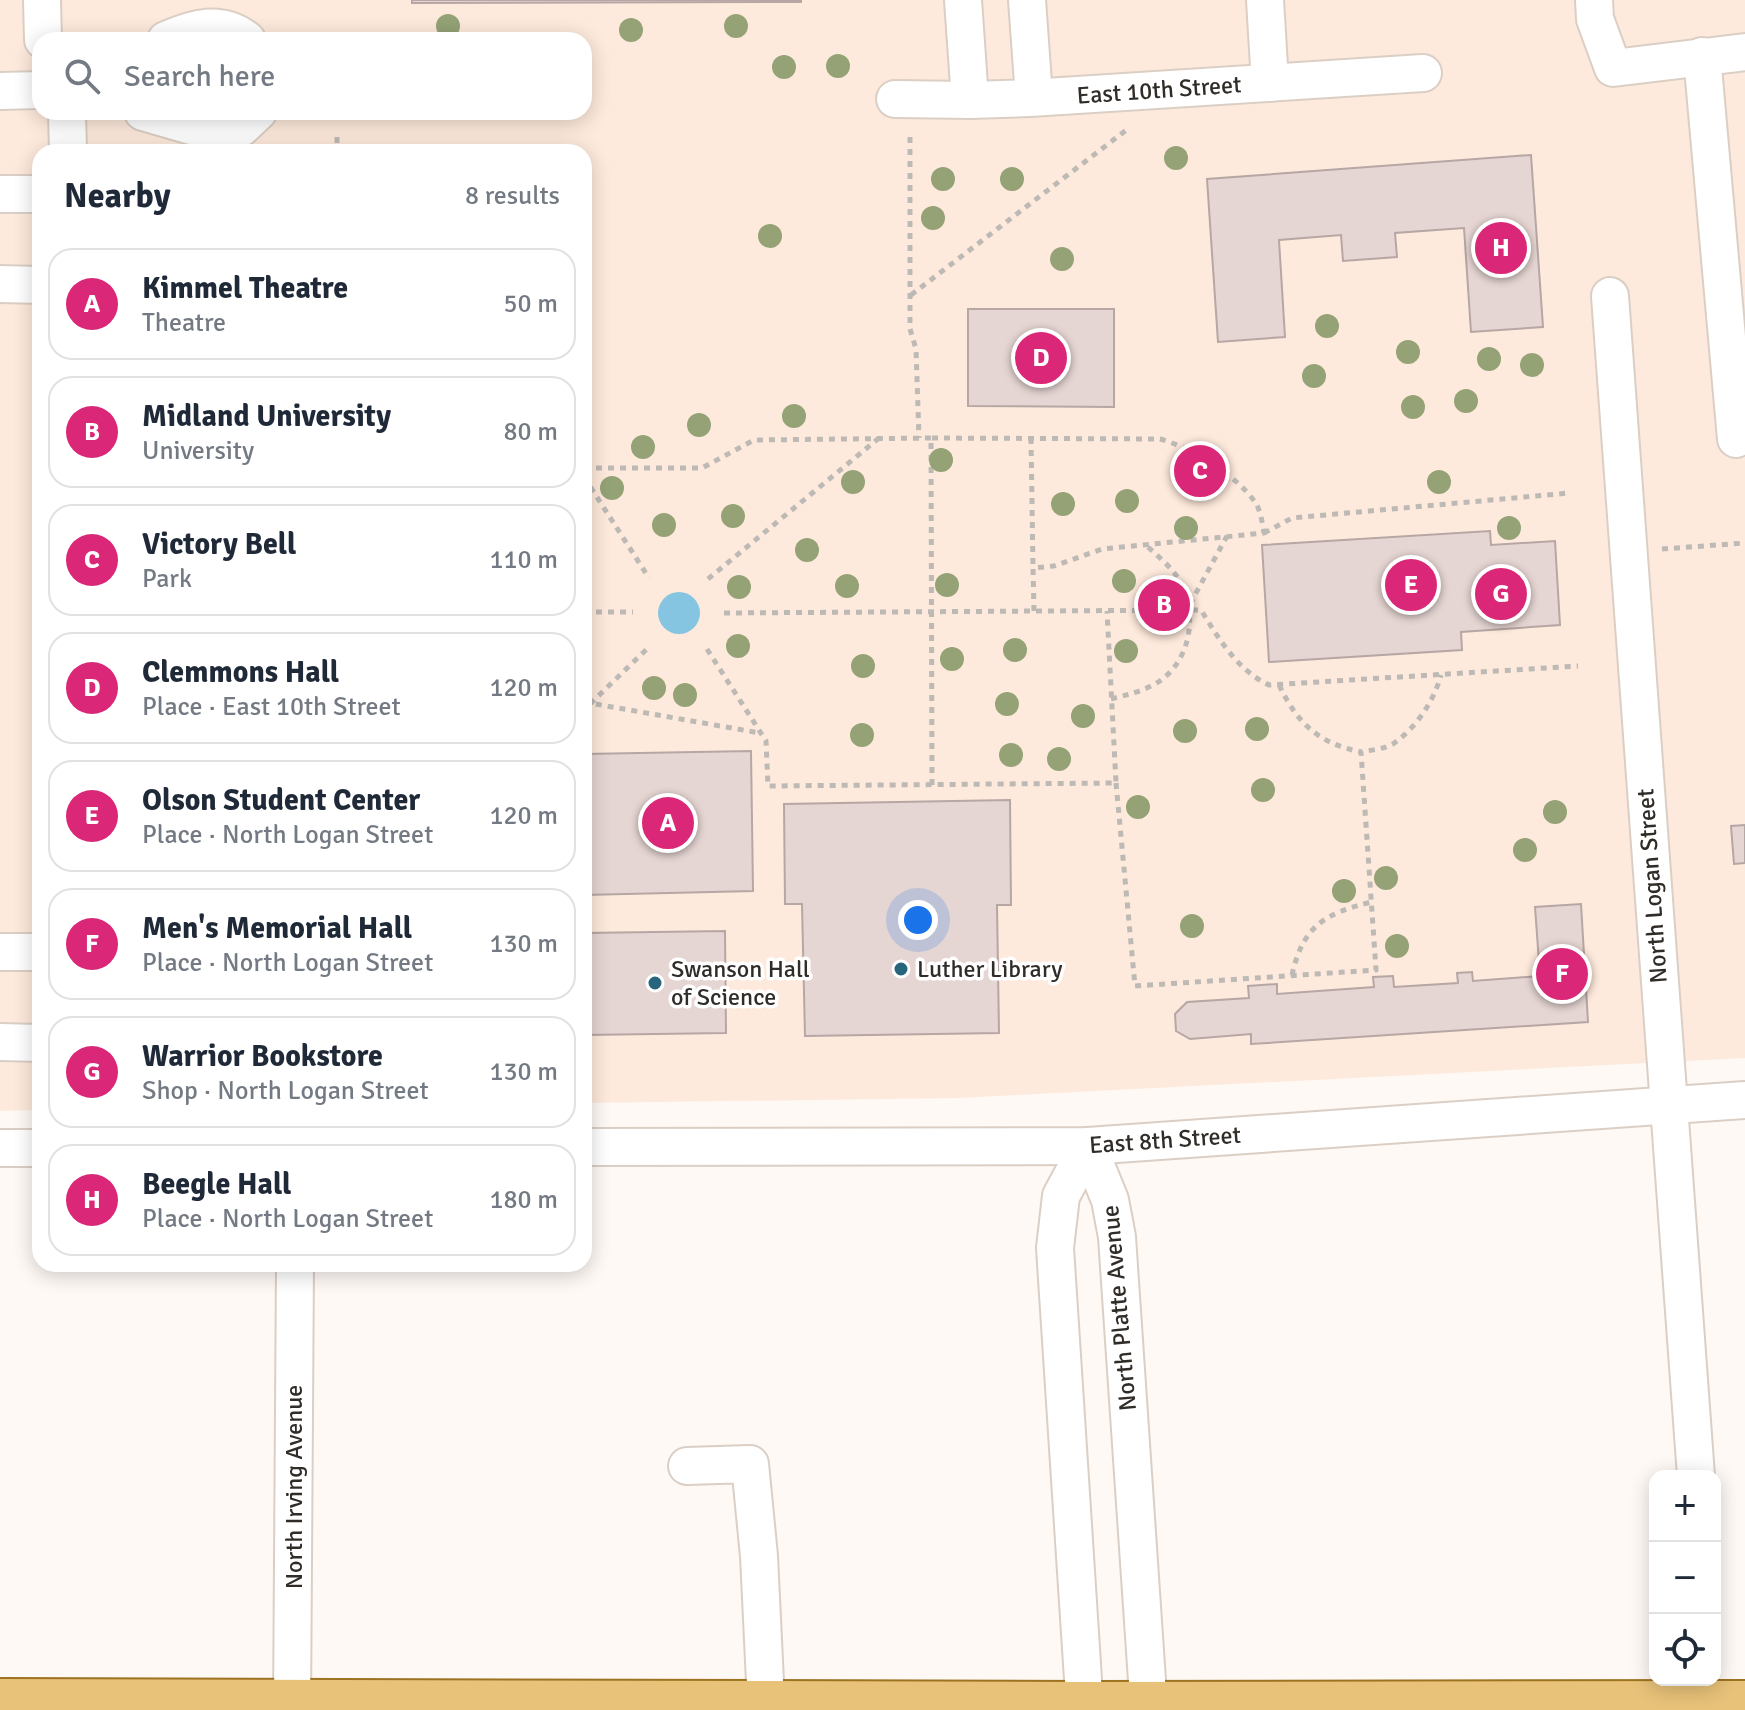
<!DOCTYPE html>
<html lang="en">
<head>
<meta charset="utf-8">
<style>
	:root { --surface:#fff; --page:#f6f6f7; --text:#1f2937; --muted:#747a83; --line:#e0e1e3; --accent:#db2777 }
	body { margin:0; font-family:Signika,sans-serif; background:var(--page); color:var(--text) }
	.controls { position:absolute; right:24px; bottom:24px; display:grid; overflow:hidden; border-radius:16px; box-shadow:0 4px 20px #0003 }
	.controls button { width:72px; height:72px; display:grid; place-items:center; padding:0; border:0; border-bottom:2px solid var(--line); background:var(--surface); color:var(--text); font:40px sans-serif }
	.you { position:absolute; left:918px; top:920px; width:28px; height:28px; margin:-20px; border:6px solid #fff; border-radius:50%; background:#1a73e8; box-shadow:0 0 0 12px #1a73e833 }
	.badge { display:grid; place-items:center; width:52px; height:52px; border-radius:50%; background:var(--accent); color:#fff; font-size:26px; font-weight:700 }
	.pin { position:absolute; translate:-50% -50%; border:4px solid #fff; box-shadow:0 2px 8px #0006 }
	.list { margin:0; padding:0; list-style:none }
	h2 { display:flex; justify-content:space-between; align-items:center; height:104px; margin:0; padding:0 32px; font-size:34px }
	h2 small { font-size:26px; font-weight:400; color:var(--muted) }
	.list li { display:grid; grid-template-columns:52px 1fr auto; gap:24px; align-items:center; box-sizing:border-box; height:112px; margin:0 16px 16px; padding:0 16px; border:2px solid var(--line); border-radius:24px }
	.list b { display:block; font-size:30px; white-space:nowrap }
	.list p { margin:0; font-size:26px; white-space:nowrap; color:var(--muted) }
	.list em { font-size:26px; font-style:normal; color:var(--muted) }
	.icon { flex:none; width:44px; height:44px; fill:none; stroke:currentColor; stroke-width:2; stroke-linecap:round; stroke-linejoin:round }
	.map { position:relative; flex:none; width:1745px; height:1710px; overflow:hidden }
	.search { position:absolute; background:var(--surface); box-shadow:0 4px 20px #0003; left:32px; top:32px; width:560px; height:88px; display:flex; align-items:center; gap:20px; box-sizing:border-box; padding:0 28px; border-radius:24px; color:var(--muted); font-size:30px }
	.panel { position:absolute; background:var(--surface); box-shadow:0 4px 20px #0003; left:32px; top:144px; width:560px; height:1128px; border-radius:24px }
	.map>svg:first-child { display:block }
	.built { fill:#feeadc; fill-rule:evenodd }
	.water { fill:#85c5e2 }
	.building { fill:#e6d6d3; stroke:#b6a6a4; stroke-width:2 }
	.lines { fill:none; stroke-linecap:round; stroke-linejoin:round }
	.minor-casing { stroke:#dbcfc5; stroke-width:40 }
	.major-casing { stroke:#9d7322; stroke-width:48 }
	.path { stroke:#bdb9b5; stroke-width:5; stroke-dasharray:6 6; stroke-linecap:butt }
	.minor { stroke:#fff; stroke-width:36 }
	.major { stroke:#e8c279; stroke-width:44 }
	.tree { fill:#94a276 }
	.poi-dot { fill:#26657b; stroke:#fff; stroke-width:3 }
	.labels { text-anchor:middle; stroke-width:7; stroke-linejoin:round; paint-order:stroke }
	.street-label { font-size:24px; fill:#302c28; stroke:#fff }
	.poi-label { font-size:24px; fill:#302c28; stroke:#fff; text-anchor:start }
</style>
</head>
<body>
<div class="map">
<svg width="1745" height="1710" viewBox="0 0 1745 1710">
	<rect width="100%" height="100%" fill="#fef9f5"/>
	<!-- built -->
	<path class="built" d="M0 0H1745V1058L959 1098 584 1103V152H40V1110L0 1111ZM40 40H584V112H40Z"/>
	<!-- water -->
	<circle class="water" cx="679" cy="613" r="21"/>
	<!-- building -->
	<g class="building">
		<path d="M412 0H801V2L412 3Z"/>
		<path d="M1531 155 1543 327 1471 332 1464 228 1395 233 1397 257 1343 261 1341 235 1279 240 1285 337 1218 342 1207 179Z"/>
		<path d="M968 309H1114V407L968 406Z"/>
		<path d="M1490 531 1491 545 1555 541 1560 625 1461 632 1462 650 1269 662 1262 545Z"/>
		<path d="M751 751 753 891 584 895V754Z"/>
		<path d="M1010 800 1011 905H997L999 1033 805 1036 802 904H785L784 804Z"/>
		<path d="M1745 825V863L1734 864 1731 826Z"/>
		<path d="M1581 904 1588 1022 1251 1044V1034L1190 1039 1176 1031 1175 1014 1187 1002 1249 998 1248 986 1277 984V994L1374 987 1373 977 1393 976 1394 987 1458 983 1457 973 1472 972 1473 981 1540 976 1535 907Z"/>
		<path d="M725 931 726 1033 584 1035V933Z"/>
	</g>
	<g class="lines">
		<defs>
			<g id="minor">
				<path d="M42 0 43 40"/>
				<path d="M963 0 970 100"/>
				<path d="M1027 0 1034 97"/>
				<path d="M1265 0 1270 83"/>
				<path d="M1594 0 1595 19 1613 68 1745 52"/>
				<path d="M166 40C193 28 221 19 247 40"/>
				<path d="M1702 56 1736 439"/>
				<path d="M0 91 40 90"/>
				<path d="M895 99 970 100 1030 98 1423 73"/>
				<path d="M67 112 68 152"/>
				<path d="M143 112 212 132 241 128 258 112"/>
				<path d="M0 194H40"/>
				<path d="M0 284 40 285"/>
				<path d="M1610 296 1696 1476"/>
				<path d="M0 952H40"/>
				<path d="M0 1042 40 1043"/>
				<path d="M1088 1146 1110 1200 1117 1237 1149 1710"/>
				<path d="M584 1147 1088 1146 1745 1100"/>
				<path d="M0 1148H40"/>
				<path d="M687 1466 750 1464 759 1556 766 1703"/>
				<path d="M292 1710 295 1264"/>
				<path d="M1085 1710 1055 1248 1061 1196 1088 1146"/>
			</g>
			<path id="major" d="M0 1701 1084 1704 1745 1703"/>
		</defs>
		<!-- minor casing -->
		<use href="#minor" class="minor-casing"/>
		<!-- major casing -->
		<use href="#major" class="major-casing"/>
		<!-- path -->
		<g class="path">
			<path d="M337 137V152"/>
			<path d="M910 137V329L916 349 919 438"/>
			<path d="M911 295 1129 128"/>
			<path d="M1031 438 1033 568"/>
			<path d="M584 468H702L754 440 931 438"/>
			<path d="M584 477 649 578"/>
			<path d="M1264 533 1292 518 1569 493"/>
			<path d="M1662 549 1745 543"/>
			<path d="M708 579 879 438"/>
			<path d="M1190 604 1227 536"/>
			<path d="M584 612H633"/>
			<path d="M724 613 1201 610C1219 639 1237 670 1269 685L1578 666"/>
			<path d="M707 649 766 741 768 786 1116 783 1107 611"/>
			<path d="M1279 685C1298 724 1318 743 1361 752"/>
			<path d="M1111 699C1126 695 1140 692 1153 685 1190 666 1199 615 1180 581 1171 566 1157 556 1145 544"/>
			<path d="M584 702 760 733"/>
			<path d="M590 704 649 647"/>
			<path d="M1116 783 1135 986 1376 970 1361 752C1371 750 1384 749 1393 744 1416 728 1434 701 1441 675"/>
			<path d="M932 785 931 438 1160 439C1192 448 1235 474 1255 502 1261 511 1262 522 1264 533L1102 549 1054 566 1033 568 1034 611"/>
			<path d="M1292 975C1303 926 1324 914 1371 902"/>
		</g>
		<!-- minor -->
		<use href="#minor" class="minor"/>
		<!-- major -->
		<use href="#major" class="major"/>
	</g>
	<!-- trees -->
	<g class="tree">
		<circle cx="448" cy="26" r="12"/>
		<circle cx="736" cy="26" r="12"/>
		<circle cx="631" cy="30" r="12"/>
		<circle cx="838" cy="66" r="12"/>
		<circle cx="784" cy="67" r="12"/>
		<circle cx="1176" cy="158" r="12"/>
		<circle cx="943" cy="179" r="12"/>
		<circle cx="1012" cy="179" r="12"/>
		<circle cx="933" cy="218" r="12"/>
		<circle cx="770" cy="236" r="12"/>
		<circle cx="1062" cy="259" r="12"/>
		<circle cx="1327" cy="326" r="12"/>
		<circle cx="1408" cy="352" r="12"/>
		<circle cx="1489" cy="359" r="12"/>
		<circle cx="1532" cy="365" r="12"/>
		<circle cx="1314" cy="376" r="12"/>
		<circle cx="1466" cy="401" r="12"/>
		<circle cx="1413" cy="407" r="12"/>
		<circle cx="794" cy="416" r="12"/>
		<circle cx="699" cy="425" r="12"/>
		<circle cx="643" cy="447" r="12"/>
		<circle cx="941" cy="460" r="12"/>
		<circle cx="853" cy="482" r="12"/>
		<circle cx="1439" cy="482" r="12"/>
		<circle cx="612" cy="488" r="12"/>
		<circle cx="1127" cy="501" r="12"/>
		<circle cx="1063" cy="504" r="12"/>
		<circle cx="733" cy="516" r="12"/>
		<circle cx="664" cy="525" r="12"/>
		<circle cx="1186" cy="528" r="12"/>
		<circle cx="1509" cy="528" r="12"/>
		<circle cx="807" cy="550" r="12"/>
		<circle cx="1124" cy="581" r="12"/>
		<circle cx="947" cy="585" r="12"/>
		<circle cx="847" cy="586" r="12"/>
		<circle cx="739" cy="587" r="12"/>
		<circle cx="738" cy="646" r="12"/>
		<circle cx="1015" cy="650" r="12"/>
		<circle cx="1126" cy="651" r="12"/>
		<circle cx="952" cy="659" r="12"/>
		<circle cx="863" cy="666" r="12"/>
		<circle cx="654" cy="688" r="12"/>
		<circle cx="685" cy="695" r="12"/>
		<circle cx="1007" cy="704" r="12"/>
		<circle cx="1083" cy="716" r="12"/>
		<circle cx="1257" cy="729" r="12"/>
		<circle cx="1185" cy="731" r="12"/>
		<circle cx="862" cy="735" r="12"/>
		<circle cx="1011" cy="755" r="12"/>
		<circle cx="1059" cy="759" r="12"/>
		<circle cx="1263" cy="790" r="12"/>
		<circle cx="1138" cy="807" r="12"/>
		<circle cx="1555" cy="812" r="12"/>
		<circle cx="1525" cy="850" r="12"/>
		<circle cx="1386" cy="878" r="12"/>
		<circle cx="1344" cy="891" r="12"/>
		<circle cx="1192" cy="926" r="12"/>
		<circle cx="1397" cy="946" r="12"/>
	</g>
	<!-- markers -->
	<g class="poi-dot">
		<circle cx="901" cy="969" r="8"/>
		<circle cx="655" cy="983" r="8"/>
	</g>
	<g class="labels">
		<!-- street labels -->
		<g class="street-label">
			<text transform="translate(1159 90) rotate(-4)" y="8">East 10th Street</text>
			<text transform="translate(1652 886) rotate(-94)" y="8">North Logan Street</text>
			<text transform="translate(1165 1140) rotate(-4)" y="8">East 8th Street</text>
			<text transform="translate(1119 1308) rotate(-95)" y="8">North Platte Avenue</text>
			<text transform="translate(294 1487) rotate(-90)" y="8">North Irving Avenue</text>
		</g>
		<!-- poi labels -->
		<g class="poi-label">
			<text x="671" y="977">Swanson Hall<tspan x="671" dy="28">of Science</tspan></text>
			<text x="917" y="977">Luther Library</text>
		</g>
	</g>
</svg>
<div class="controls">
<button>+</button>
<button>−</button>
<button><svg class="icon" aria-label="locate" viewBox="0 0 24 24"><circle cx="12" cy="12" r="6"/><path d="M12 2v4M12 18v4M2 12h4M18 12h4"/></svg></button>
</div>
<div class="you"></div>
<div class="pin badge" style="left:668px;top:823px">A</div>
<div class="pin badge" style="left:1164px;top:605px">B</div>
<div class="pin badge" style="left:1200px;top:471px">C</div>
<div class="pin badge" style="left:1041px;top:358px">D</div>
<div class="pin badge" style="left:1411px;top:585px">E</div>
<div class="pin badge" style="left:1562px;top:974px">F</div>
<div class="pin badge" style="left:1501px;top:594px">G</div>
<div class="pin badge" style="left:1501px;top:248px">H</div>
<div class="search"><svg class="icon" aria-label="search" viewBox="0 0 24 24"><circle cx="10" cy="10" r="6"/><path d="M15 15l6 6"/></svg>Search here</div>
<section class="panel">
<h2>Nearby<small>8 results</small></h2>
<ul class="list">
<li><span class="badge">A</span><div><b>Kimmel Theatre</b><p>Theatre</p></div><em>50 m</em></li>
<li><span class="badge">B</span><div><b>Midland University</b><p>University</p></div><em>80 m</em></li>
<li><span class="badge">C</span><div><b>Victory Bell</b><p>Park</p></div><em>110 m</em></li>
<li><span class="badge">D</span><div><b>Clemmons Hall</b><p>Place · East 10th Street</p></div><em>120 m</em></li>
<li><span class="badge">E</span><div><b>Olson Student Center</b><p>Place · North Logan Street</p></div><em>120 m</em></li>
<li><span class="badge">F</span><div><b>Men's Memorial Hall</b><p>Place · North Logan Street</p></div><em>130 m</em></li>
<li><span class="badge">G</span><div><b>Warrior Bookstore</b><p>Shop · North Logan Street</p></div><em>130 m</em></li>
<li><span class="badge">H</span><div><b>Beegle Hall</b><p>Place · North Logan Street</p></div><em>180 m</em></li>
</ul>
</section>
</div>
</body>
</html>
